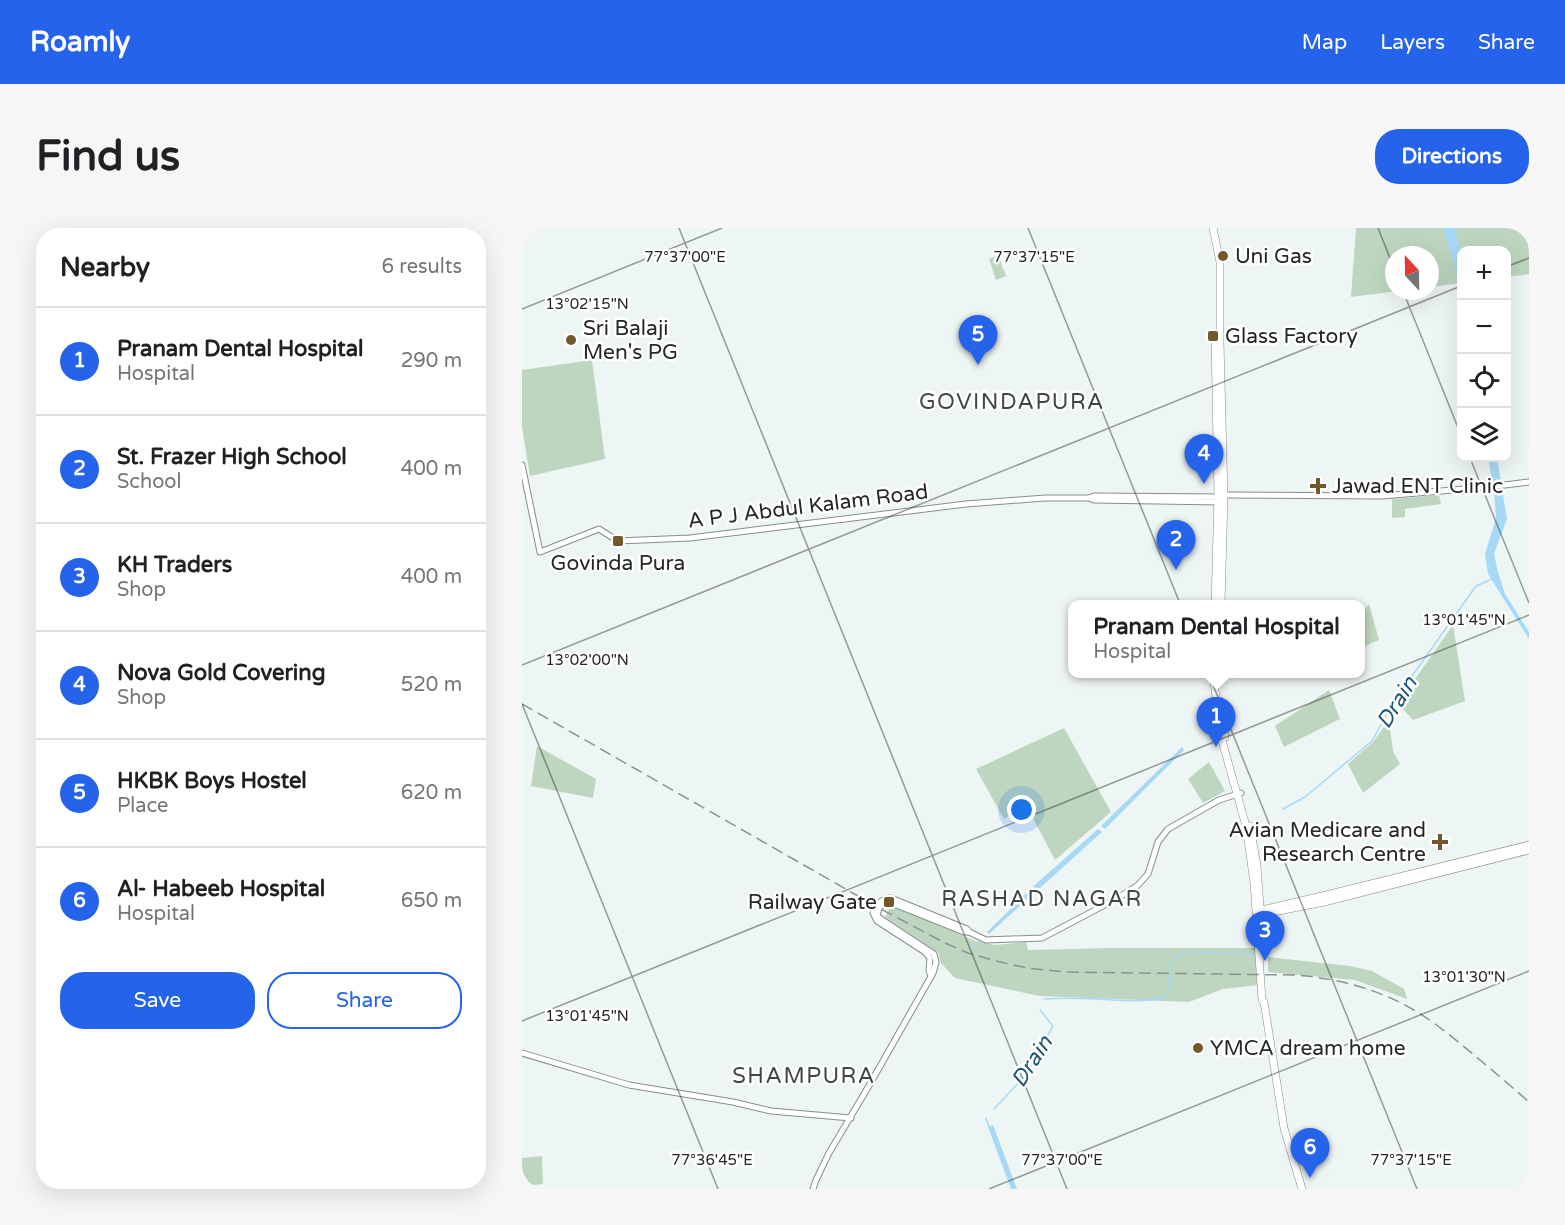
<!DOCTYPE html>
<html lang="en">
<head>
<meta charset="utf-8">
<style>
	:root { --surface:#fff; --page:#f6f6f6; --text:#202124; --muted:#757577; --line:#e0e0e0; --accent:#2563eb }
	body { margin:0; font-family:"Varela Round",sans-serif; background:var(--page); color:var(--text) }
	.controls { position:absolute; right:18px; top:18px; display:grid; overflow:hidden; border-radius:12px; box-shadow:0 6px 24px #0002 }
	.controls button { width:54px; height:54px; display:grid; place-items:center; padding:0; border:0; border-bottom:2px solid var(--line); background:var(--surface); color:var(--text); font:30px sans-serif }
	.compass { position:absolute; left:863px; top:18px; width:54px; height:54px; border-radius:50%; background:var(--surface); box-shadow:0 6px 24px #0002; rotate:338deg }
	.you { position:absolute; left:500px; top:582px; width:21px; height:21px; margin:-15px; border:4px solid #fff; border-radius:50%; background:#1a73e8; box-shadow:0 0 0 9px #1a73e833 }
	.badge { display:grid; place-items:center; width:39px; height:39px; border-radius:50%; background:var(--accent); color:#fff; font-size:20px; font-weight:700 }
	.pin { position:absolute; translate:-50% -50px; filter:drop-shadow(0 2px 3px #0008) }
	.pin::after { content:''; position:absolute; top:32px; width:21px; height:18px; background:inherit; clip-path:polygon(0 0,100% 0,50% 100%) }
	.popup { position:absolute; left:546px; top:372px; width:297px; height:78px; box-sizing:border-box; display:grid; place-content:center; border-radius:12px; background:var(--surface); filter:drop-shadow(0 2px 4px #0005); font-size:20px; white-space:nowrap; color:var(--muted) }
	.popup b { font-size:22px; color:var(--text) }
	.popup::after { content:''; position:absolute; left:50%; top:100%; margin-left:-12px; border:12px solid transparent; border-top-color:var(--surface) }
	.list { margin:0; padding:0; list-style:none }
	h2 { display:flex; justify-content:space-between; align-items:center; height:78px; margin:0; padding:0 24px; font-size:26px }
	h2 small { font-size:20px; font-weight:400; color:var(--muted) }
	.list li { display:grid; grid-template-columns:39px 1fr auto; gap:18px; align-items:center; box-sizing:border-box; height:108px; padding:0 24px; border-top:2px solid var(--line) }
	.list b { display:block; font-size:22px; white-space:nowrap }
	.list p { margin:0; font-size:20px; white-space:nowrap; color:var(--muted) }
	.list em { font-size:20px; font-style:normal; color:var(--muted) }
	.actions { display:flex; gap:12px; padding:18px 24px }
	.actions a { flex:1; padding:14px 0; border:2px solid var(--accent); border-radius:24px; text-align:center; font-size:21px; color:var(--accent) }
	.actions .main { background:var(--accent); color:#fff }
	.icon { flex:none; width:33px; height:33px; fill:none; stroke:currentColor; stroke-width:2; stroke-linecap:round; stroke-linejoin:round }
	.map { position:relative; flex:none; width:1007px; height:961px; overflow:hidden; border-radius:24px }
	header { display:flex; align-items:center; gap:36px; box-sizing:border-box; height:84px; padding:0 30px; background:var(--accent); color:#fff }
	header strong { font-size:28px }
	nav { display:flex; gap:33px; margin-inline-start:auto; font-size:21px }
	.intro { display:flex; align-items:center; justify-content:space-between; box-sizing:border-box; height:144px; padding:0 36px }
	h1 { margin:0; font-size:42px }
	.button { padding:15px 27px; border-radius:24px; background:var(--accent); color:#fff; font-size:21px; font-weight:700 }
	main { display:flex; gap:36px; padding:0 36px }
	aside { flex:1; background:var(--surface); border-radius:24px; box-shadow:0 6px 24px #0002 }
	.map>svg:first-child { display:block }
	.green { fill:#bed6bf }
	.water { fill:#a7d9f5 }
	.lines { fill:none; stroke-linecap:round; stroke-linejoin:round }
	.stream { stroke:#a7d9f5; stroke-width:1.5 }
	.minor-casing { stroke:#868d8c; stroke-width:7 }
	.major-casing { stroke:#868d8c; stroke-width:8 }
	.minor { stroke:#fff; stroke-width:5 }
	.major { stroke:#fff; stroke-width:7 }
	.rail { stroke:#8c9291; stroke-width:1.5; stroke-dasharray:12 6; stroke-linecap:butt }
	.ticks { fill:none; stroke:#242726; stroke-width:1.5; stroke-opacity:0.45 }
	.poi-dot { fill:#72582a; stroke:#fff; stroke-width:2 }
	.labels { text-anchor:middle; stroke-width:5; stroke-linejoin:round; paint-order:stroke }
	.poi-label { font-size:21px; fill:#242726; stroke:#fff; text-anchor:start }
	.street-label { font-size:21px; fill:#242726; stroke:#fff }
	.neighbourhood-label { font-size:22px; letter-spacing:1.5px; fill:#404645; stroke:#fff }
	.water-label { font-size:22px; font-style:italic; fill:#1b5673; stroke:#fff }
	.ticks-label { font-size:15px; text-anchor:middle; fill:#242726; stroke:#fff; stroke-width:5; stroke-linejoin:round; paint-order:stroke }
</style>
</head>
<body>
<header>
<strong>Roamly</strong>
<nav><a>Map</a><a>Layers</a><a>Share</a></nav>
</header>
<div class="intro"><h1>Find us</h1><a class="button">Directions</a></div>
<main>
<aside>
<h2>Nearby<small>6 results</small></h2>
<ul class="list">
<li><span class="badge">1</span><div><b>Pranam Dental Hospital</b><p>Hospital</p></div><em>290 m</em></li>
<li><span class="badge">2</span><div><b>St. Frazer High School</b><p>School</p></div><em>400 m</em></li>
<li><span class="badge">3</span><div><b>KH Traders</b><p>Shop</p></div><em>400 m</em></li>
<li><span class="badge">4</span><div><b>Nova Gold Covering</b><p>Shop</p></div><em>520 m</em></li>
<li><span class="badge">5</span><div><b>HKBK Boys Hostel</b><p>Place</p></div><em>620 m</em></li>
<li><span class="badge">6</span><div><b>Al- Habeeb Hospital</b><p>Hospital</p></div><em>650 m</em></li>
</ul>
<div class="actions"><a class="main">Save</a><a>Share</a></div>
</aside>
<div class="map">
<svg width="1007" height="961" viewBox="0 0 1007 961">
	<rect width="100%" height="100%" fill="#eef6f5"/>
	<!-- green -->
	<g class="green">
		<path d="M834 0H1007V46L985 49 984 22H939V55L908 59V27H872V63H876L829 69Z"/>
		<path d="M476 27 484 48 474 52 467 31Z"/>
		<path d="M70 132 83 231 8 248 0 199V142Z"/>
		<path d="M917 267 919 276 883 281V289L870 290V271Z"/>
		<path d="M847 376 857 412 838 420V386Z"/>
		<path d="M931 397 943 473 891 492 878 478 898 455 893 451Z"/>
		<path d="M807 462 818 491 762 519 753 498Z"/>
		<path d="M867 492 871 523 878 536 841 565 826 536 851 514Z"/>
		<path d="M542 500 589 584 533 632 505 579 482 591 454 541Z"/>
		<path d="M15 518 74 551 71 570 9 558Z"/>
		<path d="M687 534 703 563 681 575 666 551Z"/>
		<path d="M370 676 453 713 473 717 504 714 506 722 589 720H735L737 757 701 761 667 774 517 768 433 750 419 735 416 724 363 689Z"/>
		<path d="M746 729 828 738 850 743 882 761 885 771 833 752 746 744Z"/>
		<path d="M20 928 21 956 0 958V930Z"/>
	</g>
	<!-- water -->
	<g class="water">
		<path d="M921 0H933L939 24V53H937Z"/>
		<path d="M966 230H975L985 291 972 326 976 344 983 366 1007 404V411L966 346 963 326 974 290 972 263Z"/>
		<path d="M660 519 662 522 583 601 579 598Z"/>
		<path d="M576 601 580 604 467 706 465 704 515 655Z"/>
		<path d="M471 897 495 961H489L466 899Z"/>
	</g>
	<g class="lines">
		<!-- stream -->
		<g class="stream">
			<path d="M761 581 783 569 850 513 871 475 954 358 970 351"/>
			<path d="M448 721 458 713"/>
			<path d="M522 771C539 770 557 770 574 771 597 772 623 776 644 768L649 757 647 736C650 734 652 731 655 729 670 720 714 728 733 726"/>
			<path d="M472 881 504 847 531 798 518 782"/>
			<path d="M464 890 467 899"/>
		</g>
		<defs>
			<g id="minor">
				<path d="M0 237 18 324 77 301 96 313 168 310 444 276 523 270H566L572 268 700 269"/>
				<path d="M700 267 860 268 966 259 1007 254"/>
				<path d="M567 270 572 272 698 274"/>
				<path d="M409 748 407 743 408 730 403 724 355 693 351 685 358 674 363 671 369 670 445 701 447 704 464 712 520 710 594 671 615 658 626 646 636 614 646 601 697 572 719 565"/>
				<path d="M0 825 107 857 211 874 249 883 329 890"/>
				<path d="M291 961 294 952 307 925 348 856 411 745 414 734 412 726 356 689C354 681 360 675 367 674L442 704H447"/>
			</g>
			<g id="major">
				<path d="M691 0 698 34V114L702 269 699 376"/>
				<path d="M693 110 696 269 693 376"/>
				<path d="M691 446 699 509 724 598 732 655 740 772 742 774 762 900 780 961"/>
				<path d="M698 473 703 509"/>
				<path d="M728 598 735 638 740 706"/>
				<path d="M735 683 800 668 1007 617"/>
				<path d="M736 687 802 674 1007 622"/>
			</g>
		</defs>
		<!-- minor casing -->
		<use href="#minor" class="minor-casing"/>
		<!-- major casing -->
		<use href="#major" class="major-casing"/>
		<!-- minor -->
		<use href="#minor" class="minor"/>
		<!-- major -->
		<use href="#major" class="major"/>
		<!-- rail -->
		<path class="rail" d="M0 476 357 680 423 715 446 725 474 733 505 740 543 744 771 747C806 749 845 758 877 774 904 787 928 807 952 827 970 842 989 858 1007 874"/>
	</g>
	<!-- ticks -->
	<path class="ticks" d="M157 0 545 961M506 0 895 961M856 0 872 40M984 39 1007 30M881 63 939 207M0 81 200 0M948 230 1007 375M0 437 939 58M0 476 196 961M0 793 1007 387M467 961 1007 743"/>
	<!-- markers -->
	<g class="poi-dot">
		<circle cx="701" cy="28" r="6"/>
		<rect x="685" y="102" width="12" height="12" rx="3"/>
		<circle cx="49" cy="112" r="6"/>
		<path d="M793 249h6v6h6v6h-6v6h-6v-6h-6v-6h6z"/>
		<rect x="90" y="307" width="12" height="12" rx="3"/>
		<path d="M915 605h6v6h6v6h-6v6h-6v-6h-6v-6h6z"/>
		<rect x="361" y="668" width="12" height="12" rx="3"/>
		<circle cx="676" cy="820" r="6"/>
	</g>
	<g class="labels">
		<!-- poi labels -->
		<g class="poi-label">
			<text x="713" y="35">Uni Gas</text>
			<text x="61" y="107">Sri Balaji<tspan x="61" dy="24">Men's PG</tspan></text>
			<text x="703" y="115">Glass Factory</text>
			<text x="810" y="265">Jawad ENT Clinic</text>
			<text x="96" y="342" text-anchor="middle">Govinda Pura</text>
			<text x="904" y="609" text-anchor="end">Avian Medicare and<tspan x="904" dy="24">Research Centre</tspan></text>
			<text x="355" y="681" text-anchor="end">Railway Gate</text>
			<text x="688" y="827">YMCA dream home</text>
		</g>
		<!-- street labels -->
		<g class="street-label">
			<text transform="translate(286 278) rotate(-7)" y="7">A P J Abdul Kalam Road</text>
		</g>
		<!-- neighbourhood labels -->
		<g class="neighbourhood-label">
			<text x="490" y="181">GOVINDAPURA</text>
			<text x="520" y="678">RASHAD NAGAR</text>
			<text x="282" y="855">SHAMPURA</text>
		</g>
		<!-- water labels -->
		<g class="water-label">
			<text transform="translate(874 474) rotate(-58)" y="8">Drain</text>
			<text transform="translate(509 833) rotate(-57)" y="8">Drain</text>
		</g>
	</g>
	<g class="ticks-label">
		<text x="163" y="34">77°37'00"E</text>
		<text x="512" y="34">77°37'15"E</text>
		<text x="65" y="81">13°02'15"N</text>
		<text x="942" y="397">13°01'45"N</text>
		<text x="65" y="437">13°02'00"N</text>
		<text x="942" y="754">13°01'30"N</text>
		<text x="65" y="793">13°01'45"N</text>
		<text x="190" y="937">77°36'45"E</text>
		<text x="540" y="937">77°37'00"E</text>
		<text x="889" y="937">77°37'15"E</text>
	</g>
</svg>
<div class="controls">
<button>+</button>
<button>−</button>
<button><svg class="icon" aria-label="locate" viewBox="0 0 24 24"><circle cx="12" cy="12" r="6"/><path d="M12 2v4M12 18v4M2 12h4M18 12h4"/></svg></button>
<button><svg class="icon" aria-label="layers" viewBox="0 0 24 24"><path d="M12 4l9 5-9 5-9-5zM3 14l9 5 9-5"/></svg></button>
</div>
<svg class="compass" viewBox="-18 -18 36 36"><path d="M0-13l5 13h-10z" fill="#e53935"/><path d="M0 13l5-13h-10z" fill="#757577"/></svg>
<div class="you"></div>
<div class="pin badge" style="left:694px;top:519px">1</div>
<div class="popup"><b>Pranam Dental Hospital</b>Hospital</div>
<div class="pin badge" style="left:654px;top:342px">2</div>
<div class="pin badge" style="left:743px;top:733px">3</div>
<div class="pin badge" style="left:682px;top:256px">4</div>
<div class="pin badge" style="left:456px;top:137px">5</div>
<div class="pin badge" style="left:788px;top:950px">6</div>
</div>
</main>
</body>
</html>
